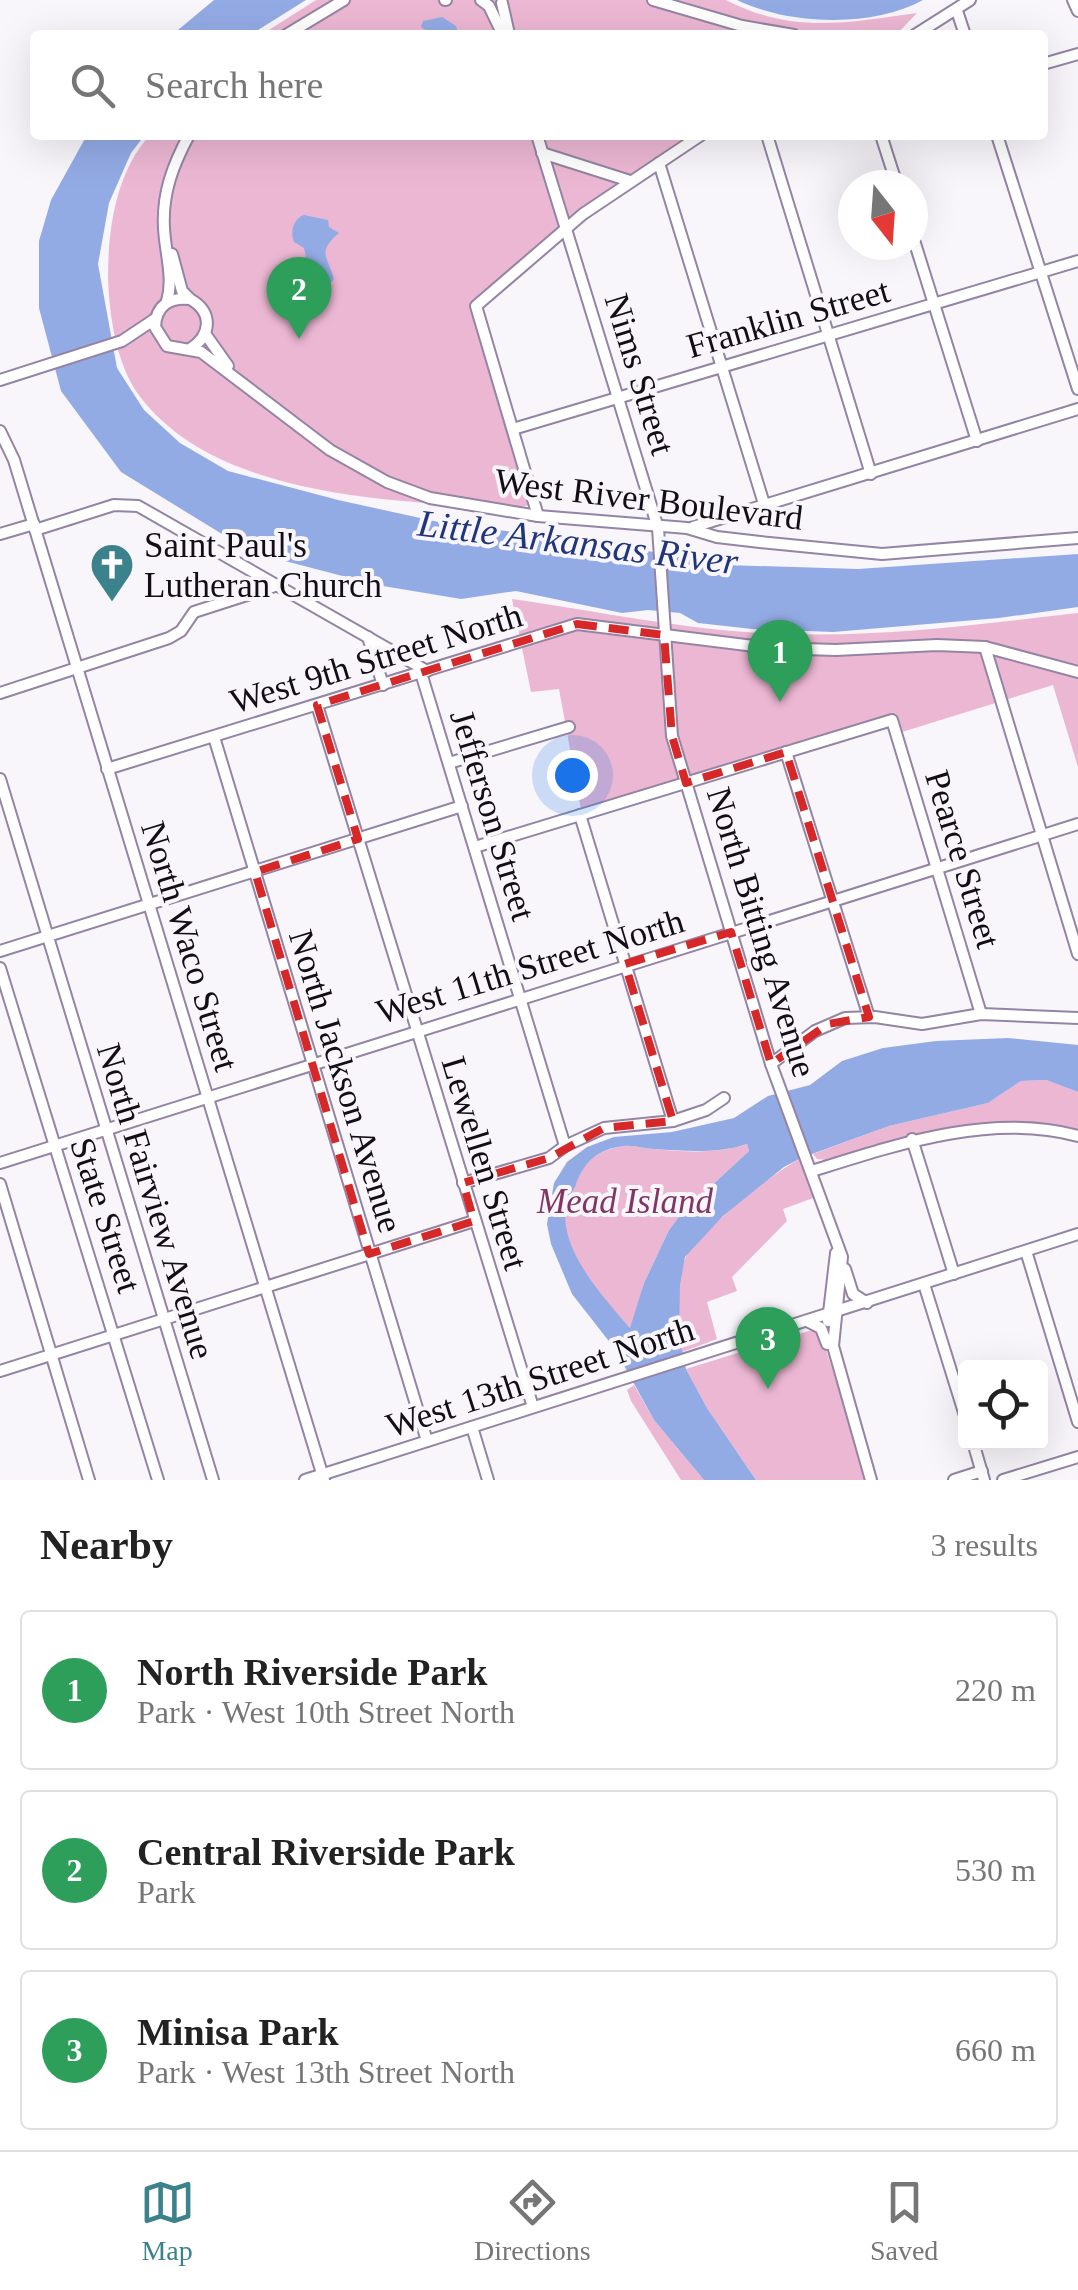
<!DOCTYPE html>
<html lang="en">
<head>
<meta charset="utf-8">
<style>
	:root { --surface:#fff; --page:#f2f2f2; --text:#222; --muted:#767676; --line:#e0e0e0; --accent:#3c828d }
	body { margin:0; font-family:"Times New Roman",serif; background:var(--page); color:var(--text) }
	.controls { position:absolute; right:30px; bottom:30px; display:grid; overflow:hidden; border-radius:10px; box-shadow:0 10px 40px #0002 }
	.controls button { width:90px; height:90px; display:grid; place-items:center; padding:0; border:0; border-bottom:2px solid var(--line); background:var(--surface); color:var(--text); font:50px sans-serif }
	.compass { position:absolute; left:838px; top:170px; width:90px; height:90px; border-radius:50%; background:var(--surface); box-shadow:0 10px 40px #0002; rotate:163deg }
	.you { position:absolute; left:572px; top:775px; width:35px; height:35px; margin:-25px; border:8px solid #fff; border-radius:50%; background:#1a73e8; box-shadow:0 0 0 15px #1a73e833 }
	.badge { display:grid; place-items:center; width:65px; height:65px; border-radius:50%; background:var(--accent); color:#fff; font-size:32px; font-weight:700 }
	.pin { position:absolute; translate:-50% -82px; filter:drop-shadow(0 2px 5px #0008) }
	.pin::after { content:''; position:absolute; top:52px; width:35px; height:30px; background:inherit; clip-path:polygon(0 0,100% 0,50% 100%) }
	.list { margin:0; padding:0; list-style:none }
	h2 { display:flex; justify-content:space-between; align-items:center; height:130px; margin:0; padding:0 40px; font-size:42px }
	h2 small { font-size:32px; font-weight:400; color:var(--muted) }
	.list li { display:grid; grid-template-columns:65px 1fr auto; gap:30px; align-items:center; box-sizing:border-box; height:160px; margin:0 20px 20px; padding:0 20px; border:2px solid var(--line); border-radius:10px }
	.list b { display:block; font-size:38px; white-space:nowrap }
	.list p { margin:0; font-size:32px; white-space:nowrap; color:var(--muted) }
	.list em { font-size:32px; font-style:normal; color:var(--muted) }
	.icon { flex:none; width:55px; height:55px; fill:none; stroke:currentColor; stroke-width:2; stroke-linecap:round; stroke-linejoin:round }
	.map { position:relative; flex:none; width:1078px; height:1480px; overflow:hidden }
	.search { position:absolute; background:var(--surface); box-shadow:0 10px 40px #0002; left:30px; right:30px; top:30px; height:110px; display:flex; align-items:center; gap:25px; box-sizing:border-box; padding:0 35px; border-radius:10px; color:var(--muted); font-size:38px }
	.sheet { height:670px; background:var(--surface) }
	nav { display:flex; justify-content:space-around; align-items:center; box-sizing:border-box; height:140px; border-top:2px solid var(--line); background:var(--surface); font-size:28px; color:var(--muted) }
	nav a { display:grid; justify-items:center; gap:5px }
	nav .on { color:var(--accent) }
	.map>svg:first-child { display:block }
	.green { fill:#ecb7d3 }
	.water { fill:#93abe5; fill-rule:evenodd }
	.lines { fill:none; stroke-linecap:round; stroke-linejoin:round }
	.minor-casing { stroke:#9385a3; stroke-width:14 }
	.minor { stroke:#fff; stroke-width:10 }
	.marked { fill:none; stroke:#d62828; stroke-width:8; stroke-dasharray:20 12; stroke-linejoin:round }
	.labels { text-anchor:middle; stroke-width:8; stroke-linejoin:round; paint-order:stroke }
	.street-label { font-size:35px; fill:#120d17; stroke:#f8f5fb }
	.poi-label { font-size:35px; fill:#120d17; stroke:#f8f5fb; text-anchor:start }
	.park-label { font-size:35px; font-style:italic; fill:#813563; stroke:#f8f5fb }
	.water-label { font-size:38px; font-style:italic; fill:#20367a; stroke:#f8f5fb }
</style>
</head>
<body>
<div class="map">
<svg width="1078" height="1480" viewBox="0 0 1078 1480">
	<rect width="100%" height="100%" fill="#f8f5fb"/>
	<!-- green -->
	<g class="green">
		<path d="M316 0H726C791 34 847 23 917 13L896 35H261Z"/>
		<path d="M150 135H692C614 186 543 241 472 301L531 498 528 505 519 508C400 502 216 500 138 394 116 363 109 314 108 277 108 229 116 172 150 135Z"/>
		<path d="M512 599C604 612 694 632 787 634 885 637 981 624 1078 613V767L1053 685 902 732 895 713 892 718 582 815 559 689 531 692Z"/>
		<path d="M1046 1080 1078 1092V1131C993 1113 907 1137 826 1160L817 1159 813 1154 889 1126 988 1103 1021 1081Z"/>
		<path d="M747 1144 749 1151 681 1214 669 1230 644 1283 631 1329C605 1300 553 1245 567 1202 569 1197 573 1193 574 1188 583 1163 596 1150 624 1146 634 1145 644 1149 654 1149 683 1152 719 1154 747 1144Z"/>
		<path d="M801 1158 816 1197 783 1209 787 1221 732 1277 737 1291 707 1302 717 1339 682 1352C676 1326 675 1284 685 1259 694 1235 776 1171 801 1158Z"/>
		<path d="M815 1329 820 1331 868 1480H756L707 1408 686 1369Z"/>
		<path d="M634 1385 654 1420 704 1480H681L631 1401 627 1390Z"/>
	</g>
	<!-- water -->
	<g class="water">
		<path d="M214 0H306L250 35H172Z"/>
		<path d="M737 0H923C873 28 788 25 737 0Z"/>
		<path d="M442 17 456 26 459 35 430 33 421 27 423 21Z"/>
		<path d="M87 135H145L131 153 109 203 98 264 117 368 144 410 180 443 228 471 338 500 443 523 614 545 727 565 858 569 1078 554V607L999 618 833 632 752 629 698 623 680 613 648 610 622 613 516 591 461 599 377 585 285 561 222 534 121 472 61 391 39 308V241L51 200Z"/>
		<path d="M304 215 328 220 329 227 339 233C317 252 327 255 334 279L325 288 296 285 286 280 280 266 282 262H300L306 257 304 248 294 242C290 232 293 219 304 215Z"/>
		<path d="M1008 1038 1078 1045V1092L1046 1080 1021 1081 988 1103 889 1126 801 1158 784 1167 723 1216 685 1257 680 1285 679 1336 686 1369 707 1408 756 1480H704L654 1420 615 1349 572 1294 551 1244 547 1224 554 1183 567 1162 587 1147 614 1137 672 1132 734 1118 768 1096 810 1085 842 1061 883 1048 936 1041ZM747 1144 749 1151 681 1214 669 1230 644 1283 630 1328C605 1299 553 1244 568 1201 569 1196 573 1192 575 1187 583 1163 597 1149 624 1146 634 1145 644 1149 654 1149 683 1151 719 1154 747 1144Z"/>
	</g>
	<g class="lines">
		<defs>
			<g id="minor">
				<path d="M445 0H446"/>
				<path d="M481 0 489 6 503 35"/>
				<path d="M653 0 742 26 794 35"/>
				<path d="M1073 0 1078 11"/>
				<path d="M502 3 509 34"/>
				<path d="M957 11 965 35"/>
				<path d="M286 35 344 0"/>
				<path d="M915 35 970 0"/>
				<path d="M1043 64 1078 54"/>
				<path d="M537 135 658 528 672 736 771 1064 842 1257 833 1346 871 1480"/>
				<path d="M767 135 871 474"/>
				<path d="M881 135 897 185"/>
				<path d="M997 135 1078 389"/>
				<path d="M542 153 630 181"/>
				<path d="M659 163 765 507"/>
				<path d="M913 237 977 441"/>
				<path d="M172 254 182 291 189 298"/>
				<path d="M167 301C174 278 165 252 164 228 162 193 173 165 189 135"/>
				<path d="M206 335 228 366"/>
				<path d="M190 349C212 335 213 312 190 299 170 297 156 305 155 327L167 346 201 352 330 450 387 482 430 498 538 516 687 528 717 537 760 542 882 554 1078 538"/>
				<path d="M0 380 122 341 155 319"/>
				<path d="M513 429 1078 261"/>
				<path d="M0 431 14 460 324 1480"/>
				<path d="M538 516 476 306 583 214 701 135"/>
				<path d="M693 527 1078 409"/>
				<path d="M35 530 114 505 138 506 427 671"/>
				<path d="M0 534 34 524"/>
				<path d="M368 637 383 685"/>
				<path d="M985 647 1078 954"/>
				<path d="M421 673 565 1146"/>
				<path d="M0 693 169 638 181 631 194 612 278 585"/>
				<path d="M317 705 533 1407"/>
				<path d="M214 737 427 1441"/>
				<path d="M786 752 869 1017"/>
				<path d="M449 763 569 727"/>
				<path d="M107 769 577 624 770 648 836 650 937 645 985 647 1078 672"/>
				<path d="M0 779 213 1480"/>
				<path d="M580 815 673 1121"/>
				<path d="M475 847 892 720 981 1014"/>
				<path d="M0 951 462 806"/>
				<path d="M0 968 158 1480"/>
				<path d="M771 1064 815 1031 845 1018 875 1017 922 1024 981 1014 1078 1018"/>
				<path d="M912 1139 954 1274"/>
				<path d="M0 1163 1078 824"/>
				<path d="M812 1171C895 1145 991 1112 1078 1136"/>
				<path d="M463 1183 549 1158 565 1146 604 1128 673 1121 706 1110 724 1098"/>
				<path d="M0 1184 89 1480"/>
				<path d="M1026 1251 1078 1422"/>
				<path d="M845 1269 853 1294 867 1303"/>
				<path d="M924 1284 966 1419"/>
				<path d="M828 1321 836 1253"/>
				<path d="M809 1322 821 1328 827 1344"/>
				<path d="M0 1371 474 1221"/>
				<path d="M472 1427 488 1480"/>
				<path d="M973 1442 984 1480"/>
				<path d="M305 1480 1078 1234"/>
				<path d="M954 1480 982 1471"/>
				<path d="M1003 1480 1078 1457"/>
			</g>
		</defs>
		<!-- minor casing -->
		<use href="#minor" class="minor-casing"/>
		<!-- minor -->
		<use href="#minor" class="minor"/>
	</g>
	<!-- marked area -->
	<path class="marked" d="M577 624 664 635 672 736 686 783 786 752 869 1017 828 1024 771 1064 731 932 625 964 673 1121 604 1128 549 1158 463 1183 474 1221 369 1254 255 872 358 839 317 705Z"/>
	<!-- icons -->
	<defs>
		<symbol id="church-pin" viewBox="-11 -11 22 30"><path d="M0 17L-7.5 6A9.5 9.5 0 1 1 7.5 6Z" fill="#3c828d" stroke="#f8f5fb"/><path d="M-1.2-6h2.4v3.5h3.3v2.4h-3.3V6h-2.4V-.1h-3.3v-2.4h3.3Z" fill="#fff"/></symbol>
	</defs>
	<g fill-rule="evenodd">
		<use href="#church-pin" x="87" y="540" width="50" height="68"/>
	</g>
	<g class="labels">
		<!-- street labels -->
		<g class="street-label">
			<text transform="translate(788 318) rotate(-16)" y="12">Franklin Street</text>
			<text transform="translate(640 374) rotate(73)" y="12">Nims Street</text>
			<text transform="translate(649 499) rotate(7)" y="12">West River Boulevard</text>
			<text transform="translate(376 658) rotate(-17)" y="12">West 9th Street North</text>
			<text transform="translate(493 815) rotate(73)" y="12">Jefferson Street</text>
			<text transform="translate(963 859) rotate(73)" y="12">Pearce Street</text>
			<text transform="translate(762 932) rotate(73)" y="12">North Bitting Avenue</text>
			<text transform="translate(190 946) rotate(73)" y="12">North Waco Street</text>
			<text transform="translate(530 966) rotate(-17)" y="12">West 11th Street North</text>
			<text transform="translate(346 1081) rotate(73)" y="12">North Jackson Avenue</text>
			<text transform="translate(485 1163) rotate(73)" y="12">Lewellen Street</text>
			<text transform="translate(156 1201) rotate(73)" y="12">North Fairview Avenue</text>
			<text transform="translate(106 1215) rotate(72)" y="12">State Street</text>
			<text transform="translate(540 1377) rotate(-18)" y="12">West 13th Street North</text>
		</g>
		<!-- poi labels -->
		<g class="poi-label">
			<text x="144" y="557">Saint Paul's<tspan x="144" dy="40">Lutheran Church</tspan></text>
		</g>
		<!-- park labels -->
		<g class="park-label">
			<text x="625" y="1213">Mead Island</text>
		</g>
		<!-- water labels -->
		<g class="water-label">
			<text transform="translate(578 542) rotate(7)" y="13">Little Arkansas River</text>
		</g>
	</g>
</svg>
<div class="controls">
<button><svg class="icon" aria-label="locate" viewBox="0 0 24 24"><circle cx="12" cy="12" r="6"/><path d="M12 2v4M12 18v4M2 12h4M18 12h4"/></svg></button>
</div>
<svg class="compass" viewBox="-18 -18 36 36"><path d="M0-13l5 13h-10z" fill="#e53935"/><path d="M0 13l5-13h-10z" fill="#767676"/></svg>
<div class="you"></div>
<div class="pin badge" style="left:780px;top:702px;background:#2e9e5b">1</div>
<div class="pin badge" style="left:299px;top:339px;background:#2e9e5b">2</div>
<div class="pin badge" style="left:768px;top:1389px;background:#2e9e5b">3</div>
<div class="search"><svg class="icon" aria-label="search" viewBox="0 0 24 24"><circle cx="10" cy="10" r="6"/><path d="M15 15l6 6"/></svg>Search here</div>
</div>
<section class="sheet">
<h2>Nearby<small>3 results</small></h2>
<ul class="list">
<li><span class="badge" style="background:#2e9e5b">1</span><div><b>North Riverside Park</b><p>Park · West 10th Street North</p></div><em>220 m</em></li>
<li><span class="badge" style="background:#2e9e5b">2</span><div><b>Central Riverside Park</b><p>Park</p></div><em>530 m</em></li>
<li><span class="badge" style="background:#2e9e5b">3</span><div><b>Minisa Park</b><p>Park · West 13th Street North</p></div><em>660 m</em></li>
</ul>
</section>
<nav>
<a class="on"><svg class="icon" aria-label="map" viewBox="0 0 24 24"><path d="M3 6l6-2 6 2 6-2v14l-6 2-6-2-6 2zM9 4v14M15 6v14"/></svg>Map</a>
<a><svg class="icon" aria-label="directions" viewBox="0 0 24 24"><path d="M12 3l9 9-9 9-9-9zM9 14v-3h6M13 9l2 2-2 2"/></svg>Directions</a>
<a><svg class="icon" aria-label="saved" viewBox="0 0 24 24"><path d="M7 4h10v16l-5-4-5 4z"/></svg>Saved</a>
</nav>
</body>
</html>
